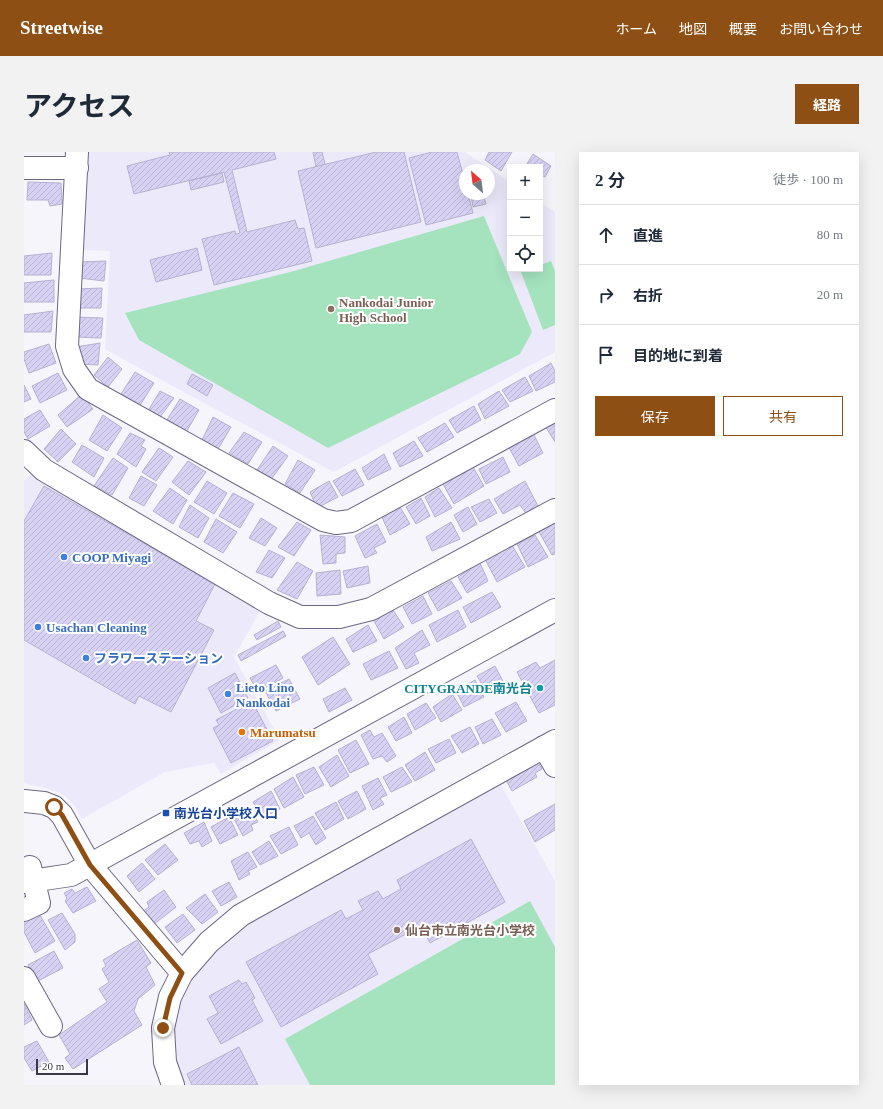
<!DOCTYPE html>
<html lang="ja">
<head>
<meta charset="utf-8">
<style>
	:root { --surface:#fff; --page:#f2f2f3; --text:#1f2937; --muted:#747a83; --line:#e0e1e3; --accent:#8d4f13 }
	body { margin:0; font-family:"Times New Roman","Noto Sans JP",serif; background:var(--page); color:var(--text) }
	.controls { position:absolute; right:12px; top:12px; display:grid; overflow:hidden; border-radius:0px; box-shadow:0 4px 16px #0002 }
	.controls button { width:36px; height:36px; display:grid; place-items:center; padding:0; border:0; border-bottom:1px solid var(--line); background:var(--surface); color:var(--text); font:20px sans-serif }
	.compass { position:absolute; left:435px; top:12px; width:36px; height:36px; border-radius:50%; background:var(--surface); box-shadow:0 4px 16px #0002; rotate:332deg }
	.scale { position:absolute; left:12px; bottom:10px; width:52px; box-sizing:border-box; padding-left:4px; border:2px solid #3a3845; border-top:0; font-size:11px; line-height:14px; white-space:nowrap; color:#3a3845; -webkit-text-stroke:3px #fff; paint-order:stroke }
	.stop { position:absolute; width:12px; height:12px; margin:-9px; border:3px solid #8d4f13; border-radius:50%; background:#fff }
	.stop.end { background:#8d4f13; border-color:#fff; box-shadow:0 1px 4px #0008 }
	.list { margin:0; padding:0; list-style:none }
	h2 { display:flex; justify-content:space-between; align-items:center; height:52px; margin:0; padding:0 16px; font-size:17px }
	h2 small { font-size:13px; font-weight:400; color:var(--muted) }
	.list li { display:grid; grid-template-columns:26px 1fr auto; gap:12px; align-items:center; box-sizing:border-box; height:60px; padding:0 16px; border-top:1px solid var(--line) }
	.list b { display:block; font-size:15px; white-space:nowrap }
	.list em { font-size:13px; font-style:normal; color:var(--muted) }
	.actions { display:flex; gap:8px; padding:12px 16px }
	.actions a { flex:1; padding:9px 0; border:1px solid var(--accent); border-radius:0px; text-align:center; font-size:14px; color:var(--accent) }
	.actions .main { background:var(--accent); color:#fff }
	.icon { flex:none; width:22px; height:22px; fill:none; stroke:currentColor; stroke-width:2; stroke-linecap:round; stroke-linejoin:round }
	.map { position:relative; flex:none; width:531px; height:933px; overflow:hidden; border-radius:0px }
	header { display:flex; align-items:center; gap:24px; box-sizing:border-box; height:56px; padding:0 20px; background:var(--accent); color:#fff }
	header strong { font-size:19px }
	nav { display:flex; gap:22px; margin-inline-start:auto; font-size:14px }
	.intro { display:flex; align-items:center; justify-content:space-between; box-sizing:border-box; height:96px; padding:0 24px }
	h1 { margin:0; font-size:28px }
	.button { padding:10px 18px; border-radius:0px; background:var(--accent); color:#fff; font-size:14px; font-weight:700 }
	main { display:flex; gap:24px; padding:0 24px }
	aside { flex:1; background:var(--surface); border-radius:0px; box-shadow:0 4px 16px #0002 }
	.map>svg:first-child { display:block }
	.built { fill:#eceafa; fill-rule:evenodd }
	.pitch { fill:#a4e3be }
	.building { fill:url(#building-hatch); stroke:#b6b1d0 }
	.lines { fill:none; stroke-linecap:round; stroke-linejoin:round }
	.minor-casing { stroke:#6b6783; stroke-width:24 }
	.minor { stroke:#fff; stroke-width:22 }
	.route { stroke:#8d4f13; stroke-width:5 }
	.education-dot { fill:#8d6e63; stroke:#fff; stroke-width:1.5 }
	.shop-dot { fill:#3f7fe0; stroke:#fff; stroke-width:1.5 }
	.culture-dot { fill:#0f9aa8; stroke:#fff; stroke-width:1.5 }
	.food-dot { fill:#e8710a; stroke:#fff; stroke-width:1.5 }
	.transit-dot { fill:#1a4fb4; stroke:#fff; stroke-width:1.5 }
	.labels { text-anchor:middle; stroke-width:4; stroke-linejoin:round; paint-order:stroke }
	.education-label { font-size:13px; font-weight:bold; fill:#785e54; stroke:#fff; text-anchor:start }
	.shop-label { font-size:13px; font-weight:bold; fill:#366cbe; stroke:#fff; text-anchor:start }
	.culture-label { font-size:13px; font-weight:bold; fill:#0d838f; stroke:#fff; text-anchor:end }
	.food-label { font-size:13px; font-weight:bold; fill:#c56008; stroke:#fff; text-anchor:start }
	.transit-label { font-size:13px; font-weight:bold; fill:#164399; stroke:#fff; text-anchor:start }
</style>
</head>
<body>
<header>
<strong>Streetwise</strong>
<nav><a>ホーム</a><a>地図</a><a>概要</a><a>お問い合わせ</a></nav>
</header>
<div class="intro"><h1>アクセス</h1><a class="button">経路</a></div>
<main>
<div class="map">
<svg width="531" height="933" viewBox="0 0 531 933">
	<defs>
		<pattern id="building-hatch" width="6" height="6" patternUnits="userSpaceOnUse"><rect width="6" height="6" fill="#d7d2f4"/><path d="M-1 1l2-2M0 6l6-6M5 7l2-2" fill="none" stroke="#b9b5d3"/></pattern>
	</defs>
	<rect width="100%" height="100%" fill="#f6f5fc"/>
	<!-- built -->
	<g class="built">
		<path d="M59 0H441L486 30V117H516V50L531 60V200L310 320 139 229 81 197 86 99 55 98ZM441 18H465V42H441Z"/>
		<path d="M8 321 239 454 210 505 256 588 197 622 190 611 141 620 58 667 50 653 41 644 34 640 0 631V328Z"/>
		<path d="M474 628 531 729V933H158L150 917 146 880 156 846 174 816 201 789 228 767Z"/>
	</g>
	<!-- pitch -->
	<g class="pitch">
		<path d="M460 64 508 180 496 202 304 296 115 188 101 161 270 119Z"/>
		<path d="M527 109 531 119V173L519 178 497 120 505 117H516V113Z"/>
		<path d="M506 749 531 795V933H286L261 887Z"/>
	</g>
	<!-- building -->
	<g class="building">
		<path d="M145 0H250L252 7 208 18 223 80 271 68 274 77 280 76 288 109 190 133 178 87 211 79 212 82 216 81 200 20 110 42 103 14 146 3Z"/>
		<path d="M289 0H298L301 12 292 15Z"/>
		<path d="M352 0H380L397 70 292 96 274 19Z"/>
		<path d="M408 0H433L441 30V42H444L449 61 402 73 385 6Z"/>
		<path d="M465 0H488L477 19 461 8Z"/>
		<path d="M509 2 527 14 521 25 516 23V15H501Z"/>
		<path d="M198 21 200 30 167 38 165 29Z"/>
		<path d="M4 30 37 31 38 52 26 54 24 48H3Z"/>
		<path d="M452 42H459L462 52 449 55 447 43Z"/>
		<path d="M173 96 178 118 132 130 126 108Z"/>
		<path d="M28 101 27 123H0V104Z"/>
		<path d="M82 109 80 129 55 126V110Z"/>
		<path d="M30 128V150H0V131Z"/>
		<path d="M78 136 77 156H51L52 137Z"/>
		<path d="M29 159 27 180H0V163Z"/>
		<path d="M49 165 79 166 77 186 50 185Z"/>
		<path d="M76 191 74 213 55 212 52 195Z"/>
		<path d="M25 192 32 211 5 221 0 207V200Z"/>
		<path d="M84 205 98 217 84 235 70 223Z"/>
		<path d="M527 211 531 219V230L512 239 505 224Z"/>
		<path d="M111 220 130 231 115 255 97 242Z"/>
		<path d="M34 221 43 238 16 251 8 234Z"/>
		<path d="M168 222 189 233 183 244 163 232Z"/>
		<path d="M501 225 509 239 486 250 478 238Z"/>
		<path d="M0 233 7 247 0 250Z"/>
		<path d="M136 239 150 246 134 268 122 262Z"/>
		<path d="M475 239 485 254 461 267 454 252Z"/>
		<path d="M58 242 69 257 43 275 34 263Z"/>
		<path d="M156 247 175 258 161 282 141 271Z"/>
		<path d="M450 254 457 268 433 281 425 268Z"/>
		<path d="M16 258 26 274 4 287 0 280V267Z"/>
		<path d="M79 263 98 276 83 299 65 288Z"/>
		<path d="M189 265 207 275 194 297 178 288Z"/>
		<path d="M531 269V290L521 274Z"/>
		<path d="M421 271 430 285 403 300 394 286Z"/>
		<path d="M37 277 52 292 34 310 20 297Z"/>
		<path d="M508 279 519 301 495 314 483 292Z"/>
		<path d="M220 280 238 290 224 312 205 301Z"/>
		<path d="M106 281 121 288 117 294 122 297 112 315 93 302Z"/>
		<path d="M390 289 399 304 376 315 369 301Z"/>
		<path d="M58 293 80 306 70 325 48 310Z"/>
		<path d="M249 294 264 304 246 329 231 321Z"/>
		<path d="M135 296 149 305 132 329 118 320Z"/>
		<path d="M360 302 367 317 344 328 338 316Z"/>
		<path d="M479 305 486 320 462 332 455 317Z"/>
		<path d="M89 306 104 316 88 343 70 334Z"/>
		<path d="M274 308 291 318 276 341 261 332Z"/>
		<path d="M164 309 182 320 165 343 148 330Z"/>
		<path d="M449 315 460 334 430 352 419 332Z"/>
		<path d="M331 317 340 333 318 344 309 329Z"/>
		<path d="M117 324 133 333 120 354 105 346Z"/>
		<path d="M183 329 203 341 190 362 170 350Z"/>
		<path d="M305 329 314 345 293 356 286 340Z"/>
		<path d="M501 329 515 356 503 363 496 353 479 362 470 347Z"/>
		<path d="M20 334 191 432 172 469 190 478 147 560 115 544 111 552 0 488V369Z"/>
		<path d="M146 336 163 348 149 372 129 359Z"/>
		<path d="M415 336 428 356 411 365 401 345Z"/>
		<path d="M209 341 230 352 216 376 195 364Z"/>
		<path d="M397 346 406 364 392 372 382 355Z"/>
		<path d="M465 347 473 361 456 370 447 355Z"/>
		<path d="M166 353 185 366 174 386 155 375Z"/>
		<path d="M375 353 386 372 366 383 358 365Z"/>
		<path d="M444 355 453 372 439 380 430 363Z"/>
		<path d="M237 366 253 376 241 394 225 386Z"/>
		<path d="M192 367 213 380 199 401 180 390Z"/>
		<path d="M531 369V402L528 403 514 378Z"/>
		<path d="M273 370 287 378 270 404 254 395Z"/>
		<path d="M427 370 436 387 408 399 402 385Z"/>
		<path d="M353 372 362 390 350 396 353 401 341 406 331 384Z"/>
		<path d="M296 383 321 385V401L312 402V411L299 412Z"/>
		<path d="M511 383 524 405 504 415 493 392Z"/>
		<path d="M488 393 501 415 473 430 462 409Z"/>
		<path d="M245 398 261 406 248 426 232 420Z"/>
		<path d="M273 410 289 419 273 447 253 438Z"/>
		<path d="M456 411 464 429 443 441 434 425Z"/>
		<path d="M344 414 346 431 323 436 319 419Z"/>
		<path d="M316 418 317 442 293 444 292 421Z"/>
		<path d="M427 429 438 446 414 459 404 441Z"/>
		<path d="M468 440 477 455 447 471 439 455Z"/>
		<path d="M399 444 408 462 388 472 379 455Z"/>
		<path d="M369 458 380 475 360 487 350 469Z"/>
		<path d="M434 458 442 475 413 490 405 473Z"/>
		<path d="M254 469 257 475 233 488 230 483Z"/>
		<path d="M344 473 353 489 329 500 322 487Z"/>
		<path d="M398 478 406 493 390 501 395 511 382 517 371 496Z"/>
		<path d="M259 479 262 484 217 509 214 503Z"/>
		<path d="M309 485 326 512 294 533 278 505Z"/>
		<path d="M365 499 374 516 347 528 339 512Z"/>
		<path d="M531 508V553L515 561 493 520 512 510 516 516Z"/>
		<path d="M252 513 259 526 234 540 226 526Z"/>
		<path d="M471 514 481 533 464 542 453 524Z"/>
		<path d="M211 521 224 546 197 561 184 536Z"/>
		<path d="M265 527 276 547 252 559 241 539Z"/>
		<path d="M451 528 460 545 440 555 432 539Z"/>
		<path d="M321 536 328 548 305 560 299 547Z"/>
		<path d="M428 542 438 558 417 570 409 555Z"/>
		<path d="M228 549 249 589 207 611 189 576 195 573 192 568Z"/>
		<path d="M492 550 503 569 482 580 471 561Z"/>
		<path d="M402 551 412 566 391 578 383 562Z"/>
		<path d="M380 565 388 581 372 589 364 575Z"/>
		<path d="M468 567 477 583 459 592 451 575Z"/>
		<path d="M446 575 455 592 438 601 427 584Z"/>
		<path d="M346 578 350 585 358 581 372 604 363 610 358 604 349 607 337 583Z"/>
		<path d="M425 587 432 601 412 611 404 597Z"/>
		<path d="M332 588 345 612 326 621 314 598Z"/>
		<path d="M401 600 411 618 391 629 381 613Z"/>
		<path d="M313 603 325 624 307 635 295 615Z"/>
		<path d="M512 607 518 617 511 621 513 625 488 639 480 624Z"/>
		<path d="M290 615 300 633 281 642 272 623Z"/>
		<path d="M378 615 388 630 367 640 359 625Z"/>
		<path d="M269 625 280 645 260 656 250 637Z"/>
		<path d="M354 626 363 643 356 646 360 652 349 658 338 634Z"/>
		<path d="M247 639 256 657 238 666 229 650Z"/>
		<path d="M333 639 342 657 324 667 314 649Z"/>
		<path d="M312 650 320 667 301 678 291 661Z"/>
		<path d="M531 652V678L511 690 500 669Z"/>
		<path d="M224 653 234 670 227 673 229 678 219 684 210 667 219 663 216 657Z"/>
		<path d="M289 664 302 686 292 693 285 681 277 686 270 674Z"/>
		<path d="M205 665 214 683 196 692 187 675Z"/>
		<path d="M180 670 188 689 178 695 175 689 166 692 160 681Z"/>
		<path d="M265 675 274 693 257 702 246 684Z"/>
		<path d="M447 687 481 750 406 791 397 774 344 802 354 822 257 875 222 810 317 758 322 767 339 758 334 749 354 739 359 747 377 737 373 728Z"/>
		<path d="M245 689 254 704 236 713 228 700Z"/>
		<path d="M141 692 154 708 134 723 121 708Z"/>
		<path d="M224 700 233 715 224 719 226 722 215 728 207 709Z"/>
		<path d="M118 711 131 727 115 740 103 724Z"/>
		<path d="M205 730 213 745 197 754 188 739Z"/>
		<path d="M63 735 72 749 49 761 41 749 43 746 40 741 48 737 51 741Z"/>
		<path d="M140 738 152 755 129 773 118 760 125 755 123 750Z"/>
		<path d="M181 742 194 760 178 772 162 756Z"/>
		<path d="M13 758 31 789 11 801 0 780V766Z"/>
		<path d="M38 761 51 782V790L41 798 24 768Z"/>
		<path d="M159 762 171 778 153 791 141 775Z"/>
		<path d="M113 788 127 811 122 815 131 833 114 847 110 859 118 873 49 917 41 906 46 902 35 883 83 850 75 837 85 830 78 817 82 814 79 808Z"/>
		<path d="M30 799 39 816 14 829 4 813Z"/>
		<path d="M215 828 218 832 222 830 231 846 228 848 239 869 197 892 183 867 194 861 185 844Z"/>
		<path d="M0 852 8 868 0 873Z"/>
		<path d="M13 889 25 910 8 919 0 906V895Z"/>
		<path d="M215 895 234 933H168L163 922Z"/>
	</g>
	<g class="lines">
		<defs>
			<g id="minor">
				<path d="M53 0 43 194 50 217 64 237 299 368 312 371 327 369 531 258"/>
				<path d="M0 16H53"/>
				<path d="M0 299 20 318 245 451 276 465H315L347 457 531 358"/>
				<path d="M520 595 531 614"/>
				<path d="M0 649 20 651 30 655 38 663 66 713 158 821"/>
				<path d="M0 730 47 723 531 458"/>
				<path d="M0 758 15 751 6 715"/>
				<path d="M0 826 27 874"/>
				<path d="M149 933 141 910 139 876 146 845 158 821 185 790 217 763 531 589"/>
			</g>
		</defs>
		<!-- minor casing -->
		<use href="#minor" class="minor-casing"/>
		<!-- minor -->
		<use href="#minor" class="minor"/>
	</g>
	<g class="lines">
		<!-- route -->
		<path class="route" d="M30 655 38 663 66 713 158 821 146 846 139 876"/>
	</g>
	<!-- markers -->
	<g class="education-dot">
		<circle cx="307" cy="157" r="4"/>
		<circle cx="373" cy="778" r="4"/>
	</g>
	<g class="shop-dot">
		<circle cx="40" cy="405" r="4"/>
		<circle cx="14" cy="475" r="4"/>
		<circle cx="62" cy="506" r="4"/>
		<circle cx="204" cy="542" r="4"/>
	</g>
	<circle class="culture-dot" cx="516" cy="536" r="4"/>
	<circle class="food-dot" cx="218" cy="580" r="4"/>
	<rect class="transit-dot" x="138" y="657" width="8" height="8" rx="2"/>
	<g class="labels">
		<!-- education labels -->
		<g class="education-label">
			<text x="315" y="155">Nankodai Junior<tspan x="315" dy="15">High School</tspan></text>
			<text x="381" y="783">仙台市立南光台小学校</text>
		</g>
		<!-- shop labels -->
		<g class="shop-label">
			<text x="48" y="410">COOP Miyagi</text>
			<text x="22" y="480">Usachan Cleaning</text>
			<text x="70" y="511">フラワーステーション</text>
			<text x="212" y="540">Lieto Lino<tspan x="212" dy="15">Nankodai</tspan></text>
		</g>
		<!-- culture labels -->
		<g class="culture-label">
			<text x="508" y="541">CITYGRANDE南光台</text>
		</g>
		<!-- food labels -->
		<g class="food-label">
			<text x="226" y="585">Marumatsu</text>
		</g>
		<!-- transit labels -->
		<g class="transit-label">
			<text x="150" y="666">南光台小学校入口</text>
		</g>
	</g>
</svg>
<div class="controls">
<button>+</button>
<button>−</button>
<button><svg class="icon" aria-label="locate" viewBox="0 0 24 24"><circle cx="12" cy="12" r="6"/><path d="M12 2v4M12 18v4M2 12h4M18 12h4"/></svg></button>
</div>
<svg class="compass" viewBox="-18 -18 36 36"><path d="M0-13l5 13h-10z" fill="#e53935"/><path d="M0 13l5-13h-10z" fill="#747a83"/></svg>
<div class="scale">20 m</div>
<div class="stop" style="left:30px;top:655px"></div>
<div class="stop end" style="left:139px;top:876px"></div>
</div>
<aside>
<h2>2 分<small>徒歩 · 100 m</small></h2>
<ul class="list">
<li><svg class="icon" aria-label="ahead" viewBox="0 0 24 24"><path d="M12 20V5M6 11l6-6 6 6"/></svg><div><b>直進</b></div><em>80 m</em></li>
<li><svg class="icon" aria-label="right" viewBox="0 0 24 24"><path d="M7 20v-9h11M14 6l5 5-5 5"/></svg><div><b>右折</b></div><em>20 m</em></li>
<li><svg class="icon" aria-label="arrive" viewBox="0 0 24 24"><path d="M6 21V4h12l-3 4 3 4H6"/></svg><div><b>目的地に到着</b></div></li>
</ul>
<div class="actions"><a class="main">保存</a><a>共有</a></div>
</aside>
</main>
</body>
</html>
